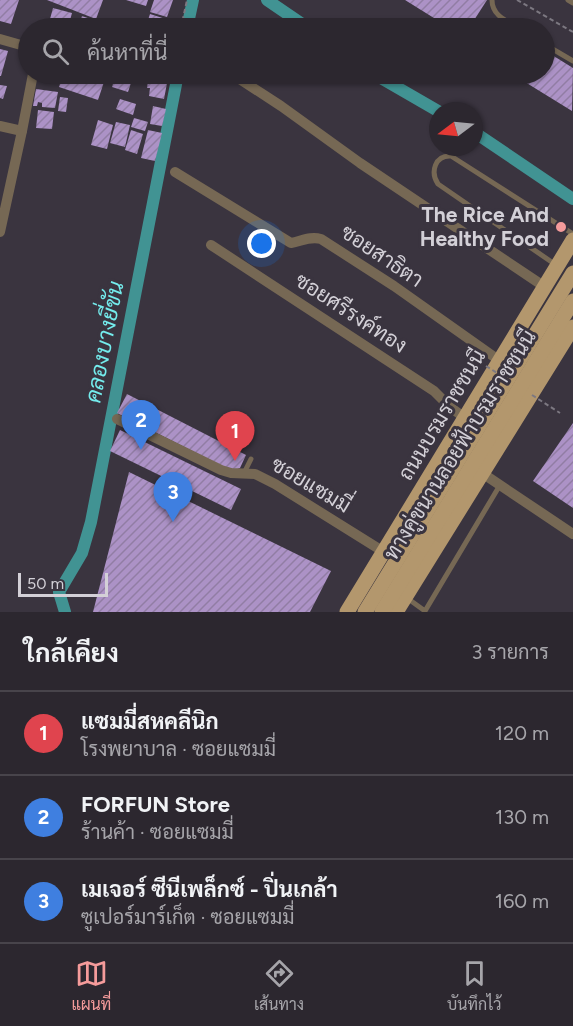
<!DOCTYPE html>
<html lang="th">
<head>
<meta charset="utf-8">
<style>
	:root { --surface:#2c272f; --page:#38333b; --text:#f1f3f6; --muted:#a6a5aa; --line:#48444b; --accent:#f59b9b }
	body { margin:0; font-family:Figtree,Sarabun,sans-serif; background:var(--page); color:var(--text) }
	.compass { position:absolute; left:429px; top:102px; width:54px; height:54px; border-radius:50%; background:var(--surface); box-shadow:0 2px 4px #0004; rotate:254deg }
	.scale { position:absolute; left:18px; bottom:15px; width:90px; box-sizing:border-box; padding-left:6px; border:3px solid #d3d0d7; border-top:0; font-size:16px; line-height:21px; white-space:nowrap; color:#d3d0d7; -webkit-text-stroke:4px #3a343f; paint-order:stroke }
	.you { position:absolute; left:262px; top:244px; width:21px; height:21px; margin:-15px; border:4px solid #fff; border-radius:50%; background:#1a73e8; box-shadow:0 0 0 9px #1a73e833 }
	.badge { display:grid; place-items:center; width:39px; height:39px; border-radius:50%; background:var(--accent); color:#fff; font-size:20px; font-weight:700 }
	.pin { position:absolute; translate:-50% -50px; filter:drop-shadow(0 2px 3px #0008) }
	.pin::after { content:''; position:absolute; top:32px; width:21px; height:18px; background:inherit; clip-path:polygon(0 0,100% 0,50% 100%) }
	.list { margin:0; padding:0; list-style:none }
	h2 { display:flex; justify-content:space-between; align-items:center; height:78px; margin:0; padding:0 24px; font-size:26px }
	h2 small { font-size:20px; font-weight:400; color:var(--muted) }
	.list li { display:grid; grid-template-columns:39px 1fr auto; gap:18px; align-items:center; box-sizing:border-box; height:84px; padding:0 24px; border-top:2px solid var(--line) }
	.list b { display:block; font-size:22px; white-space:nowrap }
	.list p { margin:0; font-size:20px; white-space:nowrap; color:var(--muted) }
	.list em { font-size:20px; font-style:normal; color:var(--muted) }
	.icon { flex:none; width:33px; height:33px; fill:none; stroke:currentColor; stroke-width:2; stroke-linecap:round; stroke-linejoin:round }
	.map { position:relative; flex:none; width:573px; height:612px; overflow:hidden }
	.search { position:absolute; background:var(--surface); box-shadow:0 2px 4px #0004; left:18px; right:18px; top:18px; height:66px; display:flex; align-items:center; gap:15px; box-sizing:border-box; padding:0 21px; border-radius:33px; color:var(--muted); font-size:22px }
	.sheet { height:330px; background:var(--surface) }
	nav { display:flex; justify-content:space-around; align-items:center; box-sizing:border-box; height:84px; border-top:2px solid var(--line); background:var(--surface); font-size:16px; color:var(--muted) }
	nav a { display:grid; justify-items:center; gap:3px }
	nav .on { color:var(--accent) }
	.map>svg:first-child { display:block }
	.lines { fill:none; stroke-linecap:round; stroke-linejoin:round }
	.canal { stroke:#419393; stroke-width:12 }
	.building { fill:url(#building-hatch) }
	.path { stroke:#7c7881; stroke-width:2; stroke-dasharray:4.5 3; stroke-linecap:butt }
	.lane { stroke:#766854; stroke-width:5 }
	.street { stroke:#766854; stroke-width:10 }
	.primary { stroke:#b3976d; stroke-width:15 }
	.path-bridge { stroke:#7c7881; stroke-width:2; stroke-dasharray:4.5 3; stroke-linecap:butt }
	.primary-bridge { stroke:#b3976d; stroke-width:15 }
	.poi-dot { fill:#f59b9b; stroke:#3a343f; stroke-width:2 }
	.labels { text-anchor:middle; stroke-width:6; stroke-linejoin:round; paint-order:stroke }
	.poi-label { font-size:21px; font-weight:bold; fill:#d3d0d7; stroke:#3a343f; text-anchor:end }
	.street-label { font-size:21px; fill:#d3d0d7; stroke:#3a343f }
	.water-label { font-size:22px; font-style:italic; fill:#74eced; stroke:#3a343f }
</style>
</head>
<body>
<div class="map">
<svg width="573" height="612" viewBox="0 0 573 612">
	<defs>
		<pattern id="building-hatch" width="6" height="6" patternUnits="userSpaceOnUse" patternTransform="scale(1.5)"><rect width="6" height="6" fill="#ac92c6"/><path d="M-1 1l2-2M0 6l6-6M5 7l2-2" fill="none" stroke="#917da4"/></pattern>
	</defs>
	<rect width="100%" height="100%" fill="#3a343f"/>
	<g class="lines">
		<!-- canal -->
		<g class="canal">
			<path d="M267 0 308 28"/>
			<path d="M187 28 193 0"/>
			<path d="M374 74 438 111"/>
			<path d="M474 132 573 199"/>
			<path d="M65 612 59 592 82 553 91 522 178 74"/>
		</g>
	</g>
	<!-- building -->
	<g class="building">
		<path d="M0 0H19L11 24 0 21Z"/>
		<path d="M47 0H103L96 19Z"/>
		<path d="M126 0H148L146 6Z"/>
		<path d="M154 0H173L167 17 150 12Z"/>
		<path d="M405 0H487L469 28H450Z"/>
		<path d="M53 8 72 13 69 24 50 19Z"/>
		<path d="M150 14 169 20 166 28 147 23Z"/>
		<path d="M82 16 116 28H78Z"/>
		<path d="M0 49 8 51 1 76H0Z"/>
		<path d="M544 50 573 68 572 111 512 74H544Z"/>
		<path d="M39 74H58L57 79Z"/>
		<path d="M63 74H90L105 79 98 100 59 87Z"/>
		<path d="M116 74H134L128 92 112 87Z"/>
		<path d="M149 75 168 78 164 99 149 96 150 88H147Z"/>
		<path d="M0 85 7 86 3 99 0 98Z"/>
		<path d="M36 89 58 92 55 108 42 107V103L38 102 37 106H33Z"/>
		<path d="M60 97 68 98 66 112 58 111Z"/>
		<path d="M120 99 136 104 133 115 116 109Z"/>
		<path d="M153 106 166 109 162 126 150 124Z"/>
		<path d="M38 110 54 112 52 129 36 128Z"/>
		<path d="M134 118 148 122 145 131 131 127Z"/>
		<path d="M98 120 113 125 107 149 91 145Z"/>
		<path d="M116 122 130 125 125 147 110 143Z"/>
		<path d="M131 130 143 134 137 154 125 150Z"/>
		<path d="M148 130 162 133 155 161 141 158Z"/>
		<path d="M127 394 246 455 240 468 232 471 117 413Z"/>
		<path d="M573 423V508L533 481Z"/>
		<path d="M120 430 241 489 231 510 110 451Z"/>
		<path d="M129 472 331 571 310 612H93Z"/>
	</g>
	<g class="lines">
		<!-- path -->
		<g class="path">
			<path d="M517 0 573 32"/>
			<path d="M181 28 187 0"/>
		</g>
		<!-- lane -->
		<g class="lane">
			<path d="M492 0C492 16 507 21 519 28"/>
			<path d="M568 0 573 3"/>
			<path d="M544 44 573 61"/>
			<path d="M556 265 438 184C430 172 435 155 451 156L573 234"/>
			<path d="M244 473 251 459"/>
			<path d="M407 598 425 611 500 485"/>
		</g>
		<!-- street -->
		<g class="street">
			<path d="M0 39 28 47"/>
			<path d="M232 74 281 106 360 163 545 287"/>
			<path d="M0 126 22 131"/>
			<path d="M175 172 291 243C302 241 310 236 321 239L394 286 500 361"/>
			<path d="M0 232 22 131 33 74"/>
			<path d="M211 245 434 391 450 407 465 418"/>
			<path d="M117 419 221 470 231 473 255 474 275 484 384 552"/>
			<path d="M482 473 573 534"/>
		</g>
		<!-- primary -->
		<g class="primary">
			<path d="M347 612 573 240"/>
			<path d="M396 612 573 327"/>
		</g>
		<!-- path-bridge -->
		<g class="path-bridge">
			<path d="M486 366 497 373"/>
			<path d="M532 395 560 413"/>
		</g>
		<!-- primary-bridge -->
		<g class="primary-bridge">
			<path d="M365 612 573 273"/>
			<path d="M382 612 573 301"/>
		</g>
	</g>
	<!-- markers -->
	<circle class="poi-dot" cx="561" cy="227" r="6"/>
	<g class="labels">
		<!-- poi labels -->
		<g class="poi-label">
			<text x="549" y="222">The Rice And<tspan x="549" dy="24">Healthy Food</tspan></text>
		</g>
		<!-- street labels -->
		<g class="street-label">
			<text transform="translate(382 256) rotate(34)" y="7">ซอยสาธิตา</text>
			<text transform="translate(351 313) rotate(33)" y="7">ซอยศรีรงค์ทอง</text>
			<text transform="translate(442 415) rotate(-59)" y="7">ถนนบรมราชชนนี</text>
			<text transform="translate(460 445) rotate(-58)" y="7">ทางคู่ขนานลอยฟ้าบรมราชชนนี</text>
			<text transform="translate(311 485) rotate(31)" y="7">ซอยแซมมี่</text>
		</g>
		<!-- water labels -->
		<g class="water-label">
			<text transform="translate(104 342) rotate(-79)" y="8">คลองบางยี่ขัน</text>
		</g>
	</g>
</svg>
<svg class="compass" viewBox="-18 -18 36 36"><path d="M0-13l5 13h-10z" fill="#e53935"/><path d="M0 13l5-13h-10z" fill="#a6a5aa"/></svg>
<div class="scale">50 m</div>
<div class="you"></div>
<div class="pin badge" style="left:235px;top:461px;background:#e0444e">1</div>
<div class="pin badge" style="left:141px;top:450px;background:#3f7fe0">2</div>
<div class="pin badge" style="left:173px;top:522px;background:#3f7fe0">3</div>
<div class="search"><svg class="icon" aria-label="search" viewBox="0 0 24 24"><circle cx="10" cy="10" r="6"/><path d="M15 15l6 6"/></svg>ค้นหาที่นี่</div>
</div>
<section class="sheet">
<h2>ใกล้เคียง<small>3 รายการ</small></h2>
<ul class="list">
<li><span class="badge" style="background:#e0444e">1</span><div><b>แซมมี่สหคลีนิก</b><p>โรงพยาบาล · ซอยแซมมี่</p></div><em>120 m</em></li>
<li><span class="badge" style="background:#3f7fe0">2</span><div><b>FORFUN Store</b><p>ร้านค้า · ซอยแซมมี่</p></div><em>130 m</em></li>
<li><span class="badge" style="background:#3f7fe0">3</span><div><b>เมเจอร์ ซีนีเพล็กซ์ - ปิ่นเกล้า</b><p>ซูเปอร์มาร์เก็ต · ซอยแซมมี่</p></div><em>160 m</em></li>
</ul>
</section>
<nav>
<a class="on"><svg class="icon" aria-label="map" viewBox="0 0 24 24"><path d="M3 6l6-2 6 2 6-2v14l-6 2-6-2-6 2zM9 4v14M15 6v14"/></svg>แผนที่</a>
<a><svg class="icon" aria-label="directions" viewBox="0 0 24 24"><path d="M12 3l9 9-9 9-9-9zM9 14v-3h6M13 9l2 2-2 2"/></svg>เส้นทาง</a>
<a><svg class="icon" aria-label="saved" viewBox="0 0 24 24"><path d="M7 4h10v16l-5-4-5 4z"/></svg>บันทึกไว้</a>
</nav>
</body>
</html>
